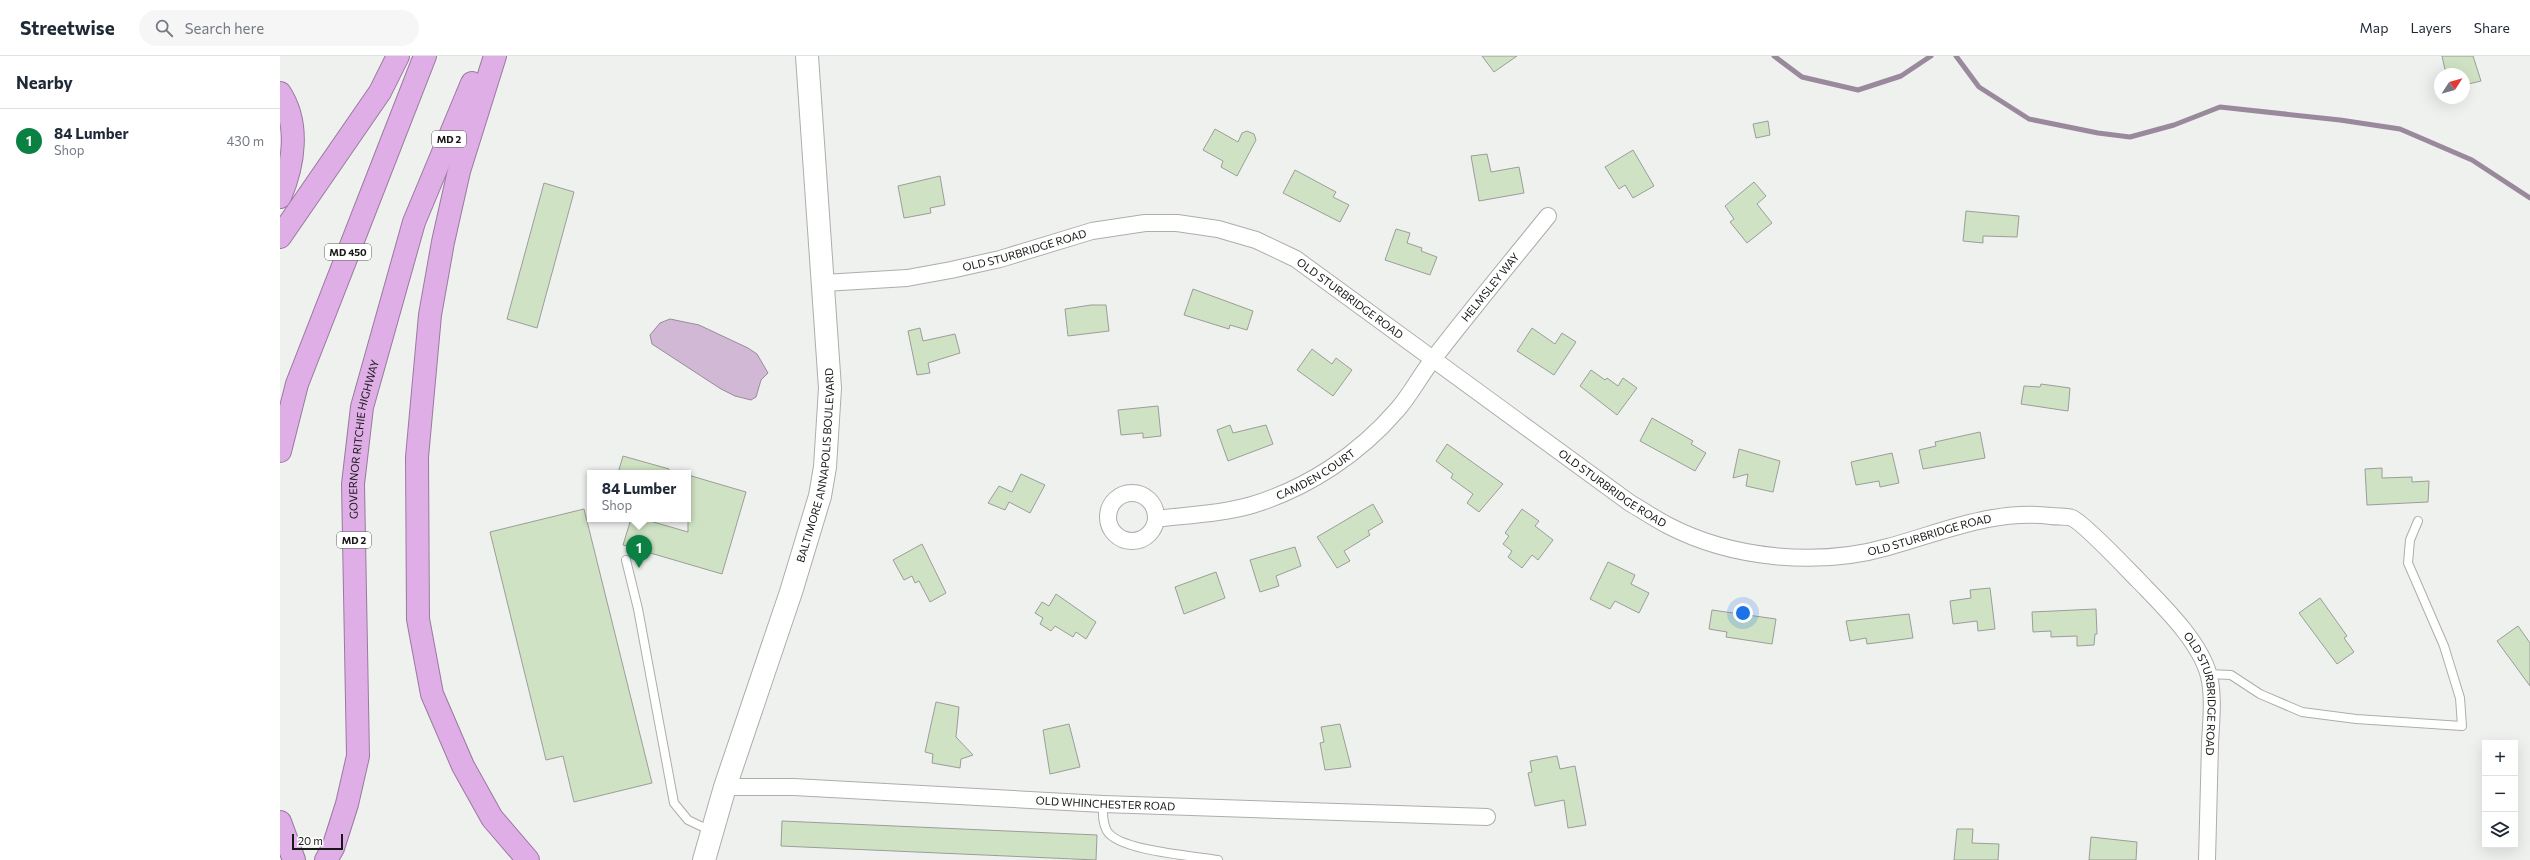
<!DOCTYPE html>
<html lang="en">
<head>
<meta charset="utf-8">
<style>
	:root { --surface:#fff; --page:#f6f6f7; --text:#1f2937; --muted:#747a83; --line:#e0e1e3; --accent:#0b8043 }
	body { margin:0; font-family:Commissioner,sans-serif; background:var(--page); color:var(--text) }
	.controls { position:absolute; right:12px; bottom:12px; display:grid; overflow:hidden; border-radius:0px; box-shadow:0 4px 16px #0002 }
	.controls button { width:36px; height:36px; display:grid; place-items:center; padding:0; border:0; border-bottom:1px solid var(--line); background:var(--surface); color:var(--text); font:20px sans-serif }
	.compass { position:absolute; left:2154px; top:12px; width:36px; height:36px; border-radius:50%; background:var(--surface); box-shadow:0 4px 16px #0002; rotate:54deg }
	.scale { position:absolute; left:12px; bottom:10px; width:51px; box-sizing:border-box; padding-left:4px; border:2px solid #181917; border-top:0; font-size:11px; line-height:14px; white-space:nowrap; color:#181917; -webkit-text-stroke:3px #fff; paint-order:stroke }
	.you { position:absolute; left:1463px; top:557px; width:14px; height:14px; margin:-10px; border:3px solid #fff; border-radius:50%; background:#1a73e8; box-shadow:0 0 0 6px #1a73e833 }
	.badge { display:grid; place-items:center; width:26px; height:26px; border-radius:50%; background:var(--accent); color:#fff; font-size:13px; font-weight:700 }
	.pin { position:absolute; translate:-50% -33px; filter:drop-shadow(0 1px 2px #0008) }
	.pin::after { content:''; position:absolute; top:21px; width:14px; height:12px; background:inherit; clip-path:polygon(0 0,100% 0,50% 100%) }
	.popup { position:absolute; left:307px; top:414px; width:104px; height:52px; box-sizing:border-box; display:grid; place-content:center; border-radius:0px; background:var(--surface); filter:drop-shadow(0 1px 3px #0005); font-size:13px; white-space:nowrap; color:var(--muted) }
	.popup b { font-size:15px; color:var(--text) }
	.popup::after { content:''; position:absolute; left:50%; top:100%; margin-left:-8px; border:8px solid transparent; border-top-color:var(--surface) }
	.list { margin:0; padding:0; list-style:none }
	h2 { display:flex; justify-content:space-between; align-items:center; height:52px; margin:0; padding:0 16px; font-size:17px }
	h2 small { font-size:13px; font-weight:400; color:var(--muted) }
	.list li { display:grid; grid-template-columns:26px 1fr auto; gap:12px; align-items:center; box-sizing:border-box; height:64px; padding:0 16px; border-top:1px solid var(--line) }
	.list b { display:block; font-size:15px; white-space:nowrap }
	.list p { margin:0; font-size:13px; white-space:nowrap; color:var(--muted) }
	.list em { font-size:13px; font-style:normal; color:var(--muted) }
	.icon { flex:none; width:22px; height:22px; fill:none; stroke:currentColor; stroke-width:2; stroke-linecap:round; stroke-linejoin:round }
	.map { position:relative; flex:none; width:2250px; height:804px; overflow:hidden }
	header { display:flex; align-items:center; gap:24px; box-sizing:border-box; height:56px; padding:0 20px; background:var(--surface); border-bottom:1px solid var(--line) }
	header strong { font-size:19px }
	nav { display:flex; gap:22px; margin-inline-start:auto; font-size:14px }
	.search { width:280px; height:36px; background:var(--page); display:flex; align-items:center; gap:10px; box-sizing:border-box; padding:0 14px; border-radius:22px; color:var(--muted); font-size:15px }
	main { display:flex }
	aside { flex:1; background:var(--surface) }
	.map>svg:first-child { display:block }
	.water { fill:#d1b9d5; stroke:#9a899c }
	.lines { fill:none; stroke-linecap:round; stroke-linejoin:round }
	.stream { stroke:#9a899c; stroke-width:5 }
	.building { fill:#cfe2c3; stroke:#9b9d9a }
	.lane-casing { stroke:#acaeaa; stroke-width:10 }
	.street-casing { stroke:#acaeaa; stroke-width:18 }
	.secondary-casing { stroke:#acaeaa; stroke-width:24 }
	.highway-casing { stroke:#997a9e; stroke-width:24 }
	.lane { stroke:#fff; stroke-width:8 }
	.street { stroke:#fff; stroke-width:16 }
	.secondary { stroke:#fff; stroke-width:22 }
	.highway { stroke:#dfaee7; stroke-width:22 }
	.labels { text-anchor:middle; stroke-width:3; stroke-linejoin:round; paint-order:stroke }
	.shield { fill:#fff; stroke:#5d5e5d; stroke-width:1 }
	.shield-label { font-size:10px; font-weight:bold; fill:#181917 }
	.street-label { font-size:11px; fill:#181917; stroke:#fff }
</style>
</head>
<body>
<header>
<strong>Streetwise</strong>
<div class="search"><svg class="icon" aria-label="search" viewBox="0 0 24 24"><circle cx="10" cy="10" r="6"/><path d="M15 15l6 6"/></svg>Search here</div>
<nav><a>Map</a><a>Layers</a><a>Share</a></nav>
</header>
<main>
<aside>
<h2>Nearby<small></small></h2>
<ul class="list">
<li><span class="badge">1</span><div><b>84 Lumber</b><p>Shop</p></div><em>430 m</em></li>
</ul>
</aside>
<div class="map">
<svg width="2250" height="804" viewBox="0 0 2250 804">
	<rect width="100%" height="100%" fill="#eff1ee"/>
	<!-- water -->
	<path class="water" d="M390 263 419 269 468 292 477 298 488 317 481 324 476 341 471 344 455 340 441 333 372 288 370 279 380 267Z"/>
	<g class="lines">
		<!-- stream -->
		<g class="stream">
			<path d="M1494 0 1522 21 1578 34 1621 20 1651 0"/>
			<path d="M1676 0 1699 31 1749 63 1818 77 1850 81 1894 69 1940 51 2060 64 2120 73 2192 104 2250 142"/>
		</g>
	</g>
	<!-- building -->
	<g class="building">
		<path d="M1202 0H1237L1214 16Z"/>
		<path d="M2162 0H2193L2201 25 2184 29V18H2166Z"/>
		<path d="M1488 65 1490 79 1476 82 1473 68Z"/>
		<path d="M935 73 958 86 962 77 967 75 974 78 976 84 957 120 941 111 943 105 923 94Z"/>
		<path d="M1353 94 1374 130 1353 142 1345 129 1339 133 1325 111Z"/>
		<path d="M1207 98 1211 116 1239 111 1244 137 1199 145 1191 100Z"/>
		<path d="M1015 114 1056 136 1053 141 1069 149 1060 166 1003 137Z"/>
		<path d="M660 120 665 149 650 152 651 157 624 162 618 130Z"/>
		<path d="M1474 126 1486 140 1477 148 1492 167 1467 187 1450 166 1454 163 1445 150Z"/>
		<path d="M264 127 294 136 257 272 227 263Z"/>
		<path d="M1686 155 1739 160 1737 181 1703 180V187L1683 185Z"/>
		<path d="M1116 173 1130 177 1127 187 1142 192 1141 195 1157 201 1150 219 1105 204Z"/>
		<path d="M913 233 973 255 967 274 950 269 949 273 904 259Z"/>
		<path d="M811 249H826L829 275 788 280 785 253Z"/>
		<path d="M640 272 643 285 675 278 680 297 648 307 650 317 637 319 628 275Z"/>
		<path d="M1252 272 1275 288 1282 277 1296 286 1274 319 1237 295Z"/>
		<path d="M1032 293 1052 308 1056 302 1072 314 1053 340 1017 314Z"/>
		<path d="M1311 314 1325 324 1327 322 1338 330 1343 322 1357 332 1337 359 1300 330Z"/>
		<path d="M1761 328 1790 332 1788 355 1741 348 1744 330 1760 331Z"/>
		<path d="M878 350 881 380 863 382V377L841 379 838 354Z"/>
		<path d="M1372 362 1413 385 1411 388 1426 397 1415 415 1360 385Z"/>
		<path d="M950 369 953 377 986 369 993 388 948 405 937 374Z"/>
		<path d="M1700 376 1705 402 1643 413 1639 394 1656 390 1655 386Z"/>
		<path d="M1167 388 1223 428 1199 456 1187 447 1193 438 1171 422 1173 418 1156 405Z"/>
		<path d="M1459 393 1500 405 1493 436 1466 430 1468 418 1453 422Z"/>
		<path d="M1612 397 1619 427 1600 431 1599 425 1576 429 1571 406Z"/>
		<path d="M343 400 389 413 388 417H338Z"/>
		<path d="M2102 412V422L2132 421V426L2149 425 2148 446 2087 449 2085 413Z"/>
		<path d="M741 418 765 429 750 457 729 446 725 454 708 447 719 430 732 436Z"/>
		<path d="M408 419 466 436 442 518 343 489 351 463H363L408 476Z"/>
		<path d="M1093 448 1103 466 1088 475 1090 479 1064 495 1070 505 1057 512 1037 481Z"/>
		<path d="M304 453 372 727 294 746 283 700 266 704 210 476Z"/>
		<path d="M1242 453 1259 465 1255 470 1273 484 1258 504 1252 499 1242 512 1228 501 1232 495 1223 488 1229 480 1225 477Z"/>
		<path d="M642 488 666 537 650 546 639 525 635 527 632 520 624 524 613 504Z"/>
		<path d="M1015 491 1021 510 996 520 999 530 980 536 970 504Z"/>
		<path d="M1328 506 1355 519 1351 528 1369 537 1359 557 1335 545 1330 553 1310 543Z"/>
		<path d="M936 516 945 542 904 558 895 531Z"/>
		<path d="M1710 532 1715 573 1698 575 1697 565 1673 568 1670 545 1691 542 1690 534Z"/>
		<path d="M776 538 816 566 806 583 796 576 793 581 775 570 771 575 760 568 763 562 755 557 762 546 769 550Z"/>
		<path d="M2040 542 2067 580 2064 582 2074 596 2057 608 2019 557Z"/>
		<path d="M1816 553 1817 578H1815L1814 589 1797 590V580L1771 581V575L1753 576 1752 556Z"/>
		<path d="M1432 554 1496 563 1492 588 1446 581 1447 576 1429 573Z"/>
		<path d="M1629 558 1633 582 1587 588 1586 582 1570 585 1566 565Z"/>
		<path d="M2238 570 2250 587V630L2217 585Z"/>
		<path d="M656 646 679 651 676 681 693 699 681 703 680 712 652 707 653 698 645 696Z"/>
		<path d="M789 668 800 711 770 718 763 674Z"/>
		<path d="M1060 668 1071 711 1045 714 1040 687 1044 686 1041 671Z"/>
		<path d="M1277 700 1280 713 1295 710 1306 769 1288 772 1284 744 1255 750 1248 717 1252 716 1250 705Z"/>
		<path d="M502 765 817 779 816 804 501 790Z"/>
		<path d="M1677 773H1693L1692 787 1719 788 1718 804H1674Z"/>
		<path d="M1811 781 1857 786 1856 804H1809Z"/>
	</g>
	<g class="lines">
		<defs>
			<g id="lane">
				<path d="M346 504 358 553 394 747 408 764 431 775"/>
				<path d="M1928 618 1951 619 1980 638 2022 656 2076 663 2182 670 2180 642 2164 590 2128 507 2130 484 2138 465"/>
				<path d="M823 748C823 757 822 766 827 775 839 795 915 800 938 804"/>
			</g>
			<g id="street">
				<path id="s1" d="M544 227 627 222 671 214 720 203 812 175 865 167H897L938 173 976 184 1016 203 1350 447C1362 454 1374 462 1387 469 1452 503 1538 511 1608 491 1663 476 1713 453 1771 460 1778 461 1787 460 1792 462 1804 467 1847 513 1858 524 1882 549 1920 585 1929 620 1934 642 1931 666 1930 688 1929 727 1928 765 1927 804"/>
				<circle cx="852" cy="461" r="24"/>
				<path id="s2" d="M876 463C908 459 941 458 972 449 1028 432 1079 398 1117 354 1131 338 1141 318 1154 302 1191 254 1230 207 1268 160"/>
				<path id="s3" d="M445 731H514L823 748 1207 761"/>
			</g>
			<g id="secondary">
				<path id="s4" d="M424 804 445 731 511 536 540 440 545 411 550 332 527 0"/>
			</g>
			<g id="highway">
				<path d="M215 0 179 115 163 186 150 259 137 401 138 563 152 638 183 710 212 762 248 804"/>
				<path d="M0 37C20 68 14 108 0 141"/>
				<path d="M0 181 100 36 118 0"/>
				<path d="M0 395 17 328 145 0"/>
				<path d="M0 766 14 804"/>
				<path id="s5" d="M46 804 53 792 67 748 78 700 73 428 82 351 134 166 192 27"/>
			</g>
		</defs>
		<!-- lane casing -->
		<use href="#lane" class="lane-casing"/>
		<!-- street casing -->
		<use href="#street" class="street-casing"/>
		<!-- secondary casing -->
		<use href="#secondary" class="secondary-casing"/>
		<!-- highway casing -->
		<use href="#highway" class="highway-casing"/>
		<!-- lane -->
		<use href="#lane" class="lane"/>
		<!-- street -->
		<use href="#street" class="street"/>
		<!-- secondary -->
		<use href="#secondary" class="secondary"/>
		<!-- highway -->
		<use href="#highway" class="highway"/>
	</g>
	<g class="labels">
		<!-- shield labels -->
		<g class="shield">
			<rect x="152" y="75" width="34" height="16" rx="3"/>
			<rect x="45" y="188" width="46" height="16" rx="3"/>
			<rect x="57" y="476" width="34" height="16" rx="3"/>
		</g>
		<g class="shield-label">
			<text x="169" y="87">MD 2</text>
			<text x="68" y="200">MD 450</text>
			<text x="74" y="488">MD 2</text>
		</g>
		<!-- street labels -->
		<g class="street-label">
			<text dy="4" stroke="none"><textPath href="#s1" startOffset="204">OLD STURBRIDGE ROAD</textPath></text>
			<text dy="4" stroke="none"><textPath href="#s2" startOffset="427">HELMSLEY WAY</textPath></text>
			<text dy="4" stroke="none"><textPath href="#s1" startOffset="552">OLD STURBRIDGE ROAD</textPath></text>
			<text dy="4" stroke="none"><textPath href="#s5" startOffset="427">GOVERNOR RITCHIE HIGHWAY</textPath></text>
			<text dy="4" stroke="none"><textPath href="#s4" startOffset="412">BALTIMORE ANNAPOLIS BOULEVARD</textPath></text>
			<text dy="4" stroke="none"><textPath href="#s2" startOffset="168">CAMDEN COURT</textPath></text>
			<text dy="4" stroke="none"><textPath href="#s1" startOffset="876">OLD STURBRIDGE ROAD</textPath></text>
			<text dy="4" stroke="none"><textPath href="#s1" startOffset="1212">OLD STURBRIDGE ROAD</textPath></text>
			<text dy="4" stroke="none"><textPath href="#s1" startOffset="1584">OLD STURBRIDGE ROAD</textPath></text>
			<text dy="4" stroke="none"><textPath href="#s3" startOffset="381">OLD WHINCHESTER ROAD</textPath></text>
		</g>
	</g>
</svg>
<div class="controls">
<button>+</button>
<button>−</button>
<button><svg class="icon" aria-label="layers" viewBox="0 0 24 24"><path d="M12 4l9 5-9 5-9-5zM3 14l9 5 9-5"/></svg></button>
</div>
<svg class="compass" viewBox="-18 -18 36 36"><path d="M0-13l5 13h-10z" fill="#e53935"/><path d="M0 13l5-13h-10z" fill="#747a83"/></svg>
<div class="scale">20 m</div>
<div class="you"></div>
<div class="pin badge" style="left:359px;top:512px">1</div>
<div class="popup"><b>84 Lumber</b>Shop</div>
</div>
</main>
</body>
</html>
